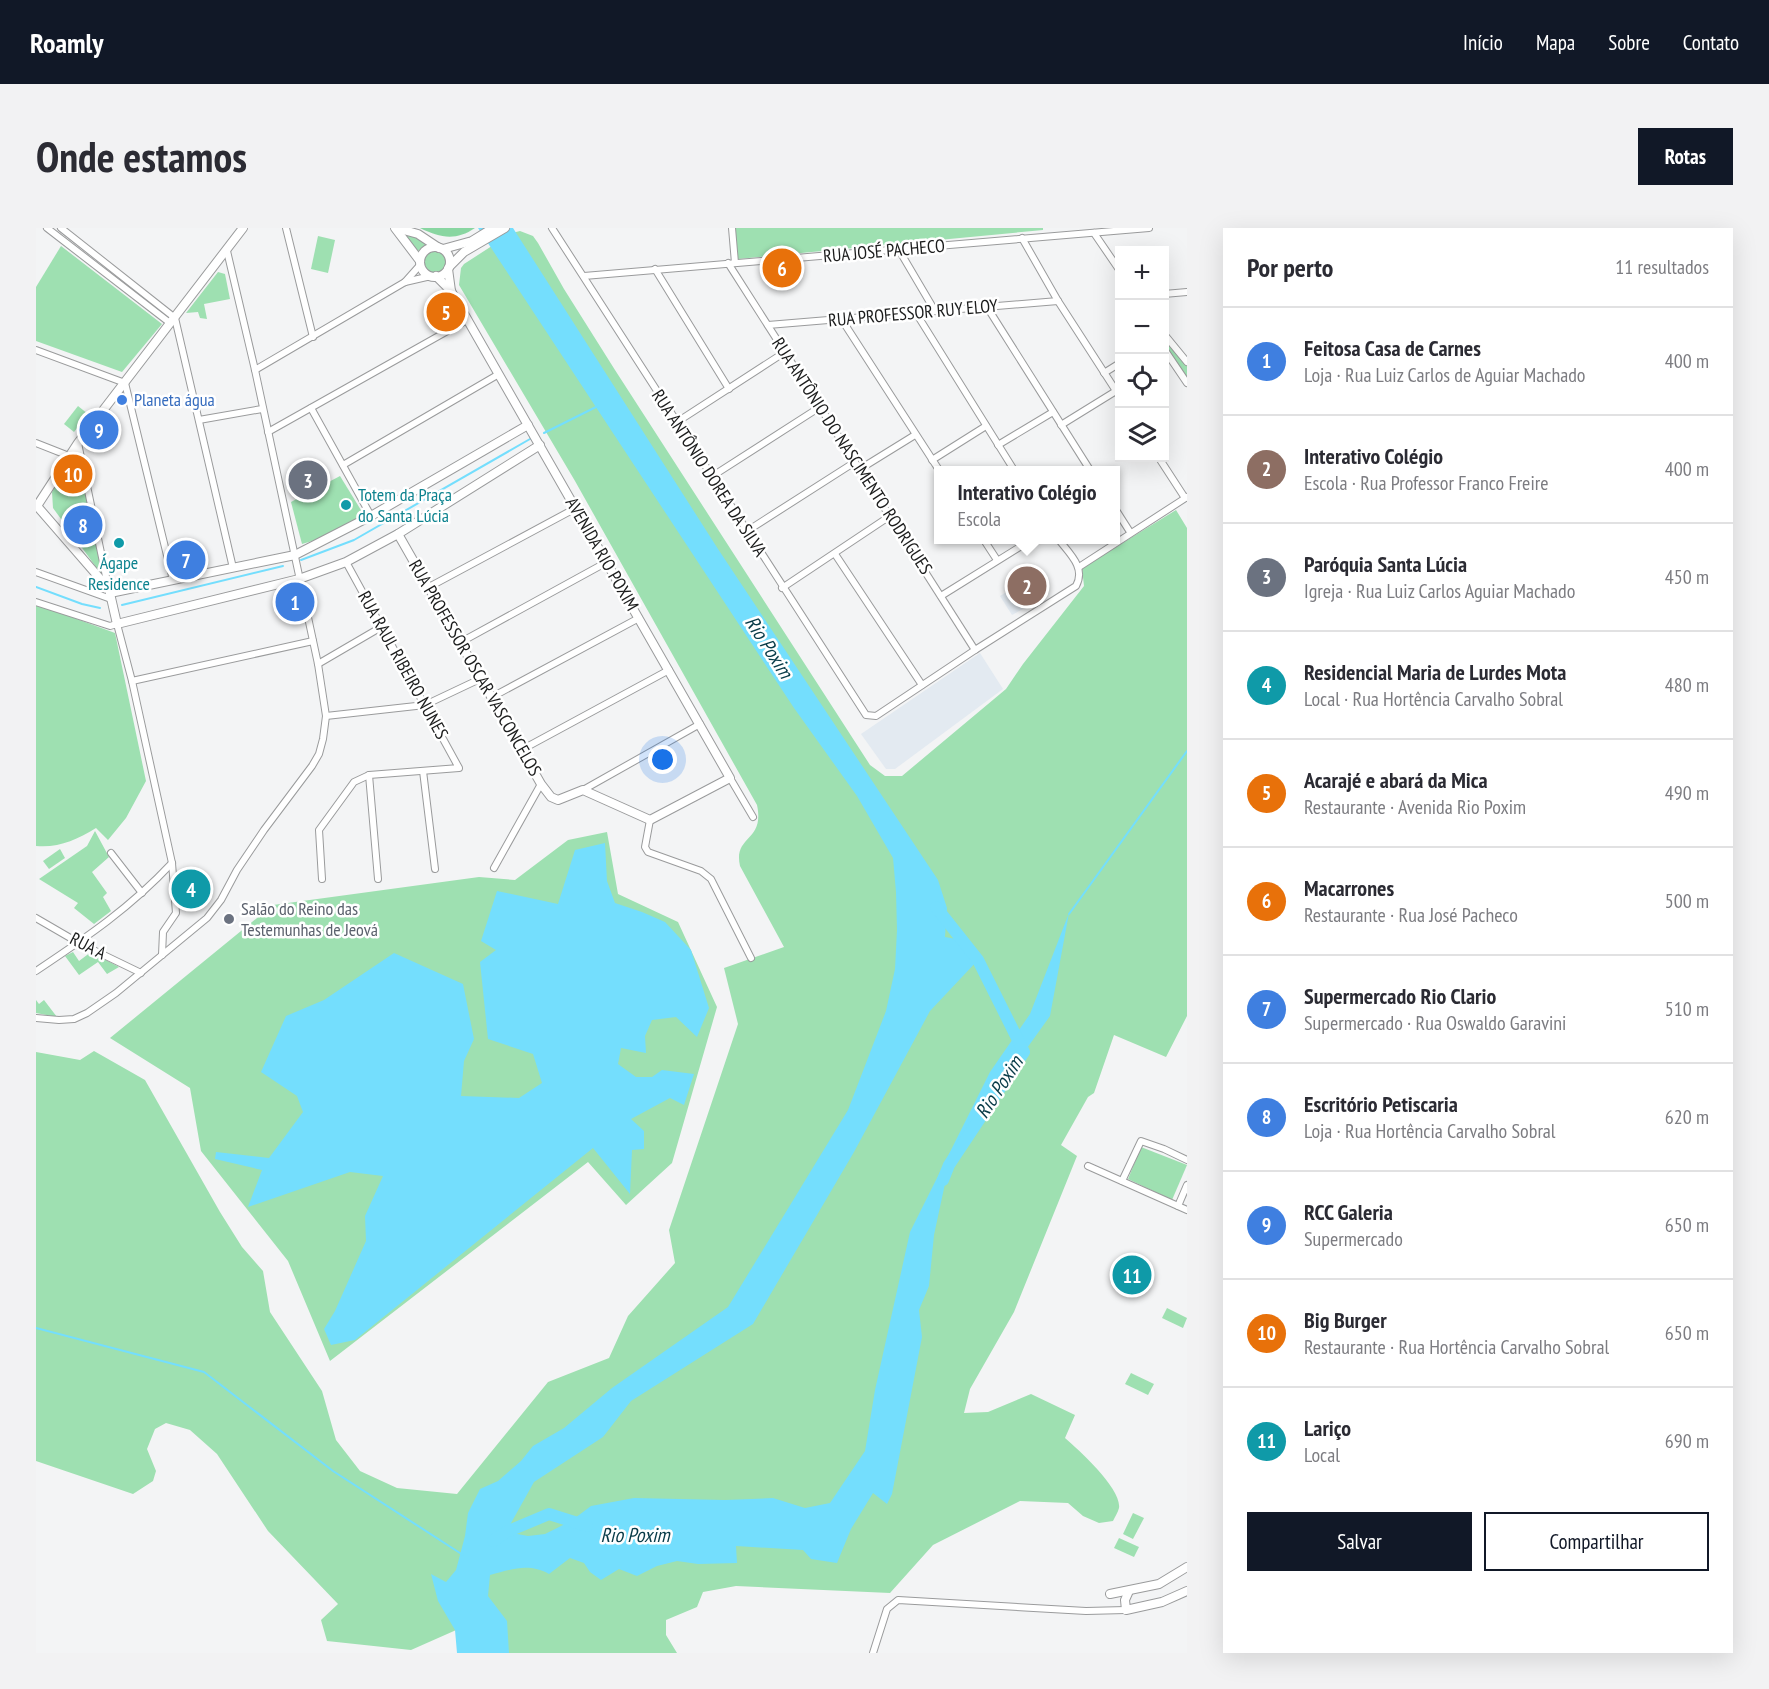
<!DOCTYPE html>
<html lang="pt">
<head>
<meta charset="utf-8">
<style>
	:root { --surface:#fff; --page:#f2f2f3; --text:#2b2b33; --muted:#7c7c81; --line:#e1e1e2; --accent:#111827 }
	body { margin:0; font-family:"PT Sans Narrow",sans-serif; background:var(--page); color:var(--text) }
	.controls { position:absolute; right:18px; top:18px; display:grid; overflow:hidden; border-radius:0px; box-shadow:0 6px 24px #0002 }
	.controls button { width:54px; height:54px; display:grid; place-items:center; padding:0; border:0; border-bottom:2px solid var(--line); background:var(--surface); color:var(--text); font:30px sans-serif }
	.you { position:absolute; left:627px; top:532px; width:21px; height:21px; margin:-15px; border:4px solid #fff; border-radius:50%; background:#1a73e8; box-shadow:0 0 0 9px #1a73e833 }
	.badge { display:grid; place-items:center; width:39px; height:39px; border-radius:50%; background:var(--accent); color:#fff; font-size:20px; font-weight:700 }
	.pin { position:absolute; translate:-50% -50%; border:3px solid #fff; box-shadow:0 2px 6px #0006 }
	.popup { position:absolute; left:898px; top:238px; width:186px; height:78px; box-sizing:border-box; display:grid; place-content:center; border-radius:0px; background:var(--surface); filter:drop-shadow(0 2px 4px #0005); font-size:20px; white-space:nowrap; color:var(--muted) }
	.popup b { font-size:22px; color:var(--text) }
	.popup::after { content:''; position:absolute; left:50%; top:100%; margin-left:-12px; border:12px solid transparent; border-top-color:var(--surface) }
	.list { margin:0; padding:0; list-style:none }
	h2 { display:flex; justify-content:space-between; align-items:center; height:78px; margin:0; padding:0 24px; font-size:26px }
	h2 small { font-size:20px; font-weight:400; color:var(--muted) }
	.list li { display:grid; grid-template-columns:39px 1fr auto; gap:18px; align-items:center; box-sizing:border-box; height:108px; padding:0 24px; border-top:2px solid var(--line) }
	.list b { display:block; font-size:22px; white-space:nowrap }
	.list p { margin:0; font-size:20px; white-space:nowrap; color:var(--muted) }
	.list em { font-size:20px; font-style:normal; color:var(--muted) }
	.actions { display:flex; gap:12px; padding:18px 24px }
	.actions a { flex:1; padding:14px 0; border:2px solid var(--accent); border-radius:0px; text-align:center; font-size:21px; color:var(--accent) }
	.actions .main { background:var(--accent); color:#fff }
	.icon { flex:none; width:33px; height:33px; fill:none; stroke:currentColor; stroke-width:2; stroke-linecap:round; stroke-linejoin:round }
	.map { position:relative; flex:none; width:1151px; height:1425px; overflow:hidden; border-radius:0px }
	header { display:flex; align-items:center; gap:36px; box-sizing:border-box; height:84px; padding:0 30px; background:var(--accent); color:#fff }
	header strong { font-size:28px }
	nav { display:flex; gap:33px; margin-inline-start:auto; font-size:21px }
	.intro { display:flex; align-items:center; justify-content:space-between; box-sizing:border-box; height:144px; padding:0 36px }
	h1 { margin:0; font-size:42px }
	.button { padding:15px 27px; border-radius:0px; background:var(--accent); color:#fff; font-size:21px; font-weight:700 }
	main { display:flex; gap:36px; padding:0 36px }
	aside { flex:1; background:var(--surface); border-radius:0px; box-shadow:0 6px 24px #0002 }
	.map>svg:first-child { display:block }
	.built { fill:#e3eaf1 }
	.green { fill:#9ee0b1 }
	.forest { fill:#89d6a1 }
	.water { fill:#74defd }
	.lines { fill:none; stroke-linecap:round; stroke-linejoin:round }
	.stream { stroke:#74defd; stroke-width:2 }
	.river { stroke:#74defd; stroke-width:12 }
	.minor-casing { stroke:#9a9b9c; stroke-width:8 }
	.tertiary-casing { stroke:#9a9b9c; stroke-width:10 }
	.minor { stroke:#fff; stroke-width:6 }
	.tertiary { stroke:#fff; stroke-width:8 }
	.shop-dot { fill:#3f7fe0; stroke:#fff; stroke-width:2 }
	.culture-dot { fill:#0f9aa8; stroke:#fff; stroke-width:2 }
	.worship-dot { fill:#6b7280; stroke:#fff; stroke-width:2 }
	.labels { text-anchor:middle; stroke-width:5; stroke-linejoin:round; paint-order:stroke }
	.street-label { font-size:18px; fill:#1b1c1c; stroke:#fff }
	.shop-label { font-size:18px; fill:#366cbe; stroke:#fff; text-anchor:start }
	.culture-label { font-size:18px; fill:#0d838f; stroke:#fff; text-anchor:start }
	.worship-label { font-size:18px; fill:#5b616d; stroke:#fff; text-anchor:start }
	.water-label { font-size:20px; font-style:italic; fill:#083b48; stroke:#fff }
</style>
</head>
<body>
<header>
<strong>Roamly</strong>
<nav><a>Início</a><a>Mapa</a><a>Sobre</a><a>Contato</a></nav>
</header>
<div class="intro"><h1>Onde estamos</h1><a class="button">Rotas</a></div>
<main>
<div class="map">
<svg width="1151" height="1425" viewBox="0 0 1151 1425">
	<rect width="100%" height="100%" fill="#f3f4f5"/>
	<!-- built -->
	<g class="built">
		<path d="M997 348 1009 369 976 387 964 368Z"/>
		<path d="M944 425 967 461 859 541H850L825 506Z"/>
	</g>
	<!-- green -->
	<g class="green">
		<path d="M698 0H1007V2L702 31Z"/>
		<path d="M484 3 497 8 502 15 528 61 579 142 834 537 849 548H866L970 461 987 436 1048 358 1046 340 1140 282 1151 300V788L1130 829 1078 807 1058 865 1052 869 1025 917 1041 928 978 1084 934 1161 928 1185 952 1184 995 1166 1039 1187 1029 1210C1043 1222 1086 1261 1083 1280 1082 1284 1079 1289 1077 1293L1063 1295 1047 1288 1032 1275 984 1273 897 1317 854 1365 700 1358 667 1364 661 1379 630 1392V1407L641 1425H431L427 1399 375 1422 291 1413 285 1392 302 1376 232 1303 181 1226 154 1202 130 1195 119 1201 111 1221 120 1243 117 1253 97 1266 0 1233V824L44 832 58 823 109 852 184 984 206 1019 227 1043 234 1084 286 1163 300 1212 324 1243 361 1260 421 1266 512 1154 573 1130 592 1088 639 1035 633 1002 702 796 688 740 748 719 704 638C697 607 729 614 721 577L539 253 423 57 425 40 428 36 476 5Z"/>
		<path d="M371 4 391 15 381 24 365 5Z"/>
		<path d="M282 8 299 12 292 45 275 41Z"/>
		<path d="M25 18 126 96 86 144 0 113V59Z"/>
		<circle cx="399" cy="34" r="12"/>
		<path d="M182 44 189 46 194 71 168 76 171 91 164 90 162 84 150 85Z"/>
		<path d="M1130 110 1151 138V155L1129 123V112Z"/>
		<path d="M42 178 52 186 38 204 28 196Z"/>
		<path d="M42 226 68 350 17 280 16 264 38 227Z"/>
		<path d="M304 248 328 287 283 311 266 316 255 274Z"/>
		<path d="M0 376 79 405 110 553 90 590 72 612 60 600C40 612 23 620 0 618Z"/>
		<path d="M59 603 73 629 56 644 71 665 67 669 75 683 58 696 38 680 42 675 3 651 51 618Z"/>
		<path d="M571 604 582 666 642 694 681 779 636 935 590 977 552 934 294 1133 252 1033 165 923 154 860 74 810 237 677 443 649 479 652 532 612Z"/>
		<path d="M24 621 29 630 13 641 7 633Z"/>
		<path d="M37 724 43 733 55 724 83 739 71 746 62 734 43 747 29 728Z"/>
		<path d="M0 772 3 776 8 772 21 789 0 785Z"/>
		<path d="M1105 919 1151 937 1136 972 1092 951Z"/>
		<path d="M1131 1080 1151 1090 1147 1100 1126 1090Z"/>
		<path d="M1095 1145 1118 1156 1112 1167 1089 1156Z"/>
		<path d="M1097 1285 1108 1290 1097 1311 1087 1306Z"/>
		<path d="M1083 1310 1103 1319 1098 1329 1078 1320Z"/>
	</g>
	<!-- forest -->
	<path class="forest" d="M384 0H439C420 13 404 10 384 0Z"/>
	<!-- water -->
	<g class="water">
		<path d="M442 0H477L682 321 902 652 911 680 909 709 926 712 942 732 894 783 818 924 717 1096 595 1173 567 1209 498 1254 470 1304 492 1308 509 1306 535 1293 555 1278 598 1270 689 1272 737 1270 769 1280 794 1275 829 1223 839 1162 874 1004 954 844 994 786 1033 685 1014 788 956 869 913 937 898 1007 893 1058 883 1082 886 1109 856 1266 851 1276 837 1265 815 1301 801 1335 775 1331 767 1322 700 1318 701 1335 662 1336 641 1333 621 1338 601 1348 583 1341 565 1352 554 1344 548 1335 534 1330 513 1346C493 1335 476 1341 454 1347L452 1368 471 1393 473 1425H421L419 1402 402 1373 395 1346 410 1354 420 1342 429 1308 432 1285 444 1261 462 1253 485 1233 497 1218 528 1200 576 1160 692 1079 812 882 850 783 859 741 861 702 860 664 857 630 821 568 758 480Z"/>
		<path d="M569 615 571 653 579 675 606 684 629 694 655 722 673 780 661 809 640 789 616 792 609 808 610 825 585 820 582 836 600 849H616L626 842 658 846 648 877 634 870 595 891 608 903V921L596 922 594 966 557 920 319 1112 295 1117 288 1101 299 1083 330 1013 329 988 347 948 314 944 212 979 226 942 179 931 180 924 233 930 267 884 261 868 225 844 250 788 288 772 358 725 427 756 438 811 428 833 425 868 483 870 506 855 497 826 452 811 444 734 460 722 445 713 461 663 522 676 539 622Z"/>
	</g>
	<g class="lines">
		<!-- stream -->
		<g class="stream">
			<path d="M508 205 562 178"/>
			<path d="M265 332 318 312 494 211"/>
			<path d="M0 359 46 376 64 380"/>
			<path d="M86 377 247 338"/>
			<path d="M1033 686 1151 523"/>
			<path d="M0 1100 168 1144 297 1243 427 1327"/>
		</g>
		<!-- river -->
		<g class="river">
			<path d="M900 679 942 732 988 824 913 937 907 952"/>
			<path d="M457 1313 470 1304 513 1286 551 1298"/>
		</g>
		<defs>
			<g id="minor">
				<path d="M11 0 134 95"/>
				<path d="M25 0 139 90 197 340"/>
				<path d="M250 0 277 109"/>
				<path d="M516 0 830 487 840 488 939 422 1040 358C1050 340 1034 326 1023 312"/>
				<path d="M696 0 699 35"/>
				<path d="M1058 5 1084 43"/>
				<path d="M986 10 1022 73 1084 169"/>
				<path d="M863 22 899 83"/>
				<path d="M692 35 939 422"/>
				<path d="M619 41 693 161"/>
				<path d="M548 48 1113 0"/>
				<path d="M369 54 385 36"/>
				<path d="M1128 66 1151 64"/>
				<path d="M951 79 1054 242"/>
				<path d="M880 85 978 242"/>
				<path d="M806 92 903 242"/>
				<path d="M732 97 1022 73"/>
				<path d="M1128 106 1151 134"/>
				<path d="M1128 121 1151 155"/>
				<path d="M0 122 89 155 137 352"/>
				<path d="M219 142 369 54 395 48"/>
				<path d="M1068 145 1084 135"/>
				<path d="M275 180 335 288"/>
				<path d="M163 192 226 181"/>
				<path d="M641 194 749 124"/>
				<path d="M1025 197 1080 163"/>
				<path d="M232 204 431 92"/>
				<path d="M0 215 33 228"/>
				<path d="M42 215 72 358"/>
				<path d="M962 217 1017 184"/>
				<path d="M1123 230 1149 270"/>
				<path d="M896 232 950 198"/>
				<path d="M307 237 463 146"/>
				<path d="M824 241 879 207"/>
				<path d="M675 249 784 179"/>
				<path d="M1080 282 1094 304"/>
				<path d="M711 303 819 234"/>
				<path d="M948 312 961 332"/>
				<path d="M799 326 886 457"/>
				<path d="M1043 339 1151 269"/>
				<path d="M0 344 75 371"/>
				<path d="M393 359 540 280"/>
				<path d="M746 360 854 288"/>
				<path d="M905 368 995 312"/>
				<path d="M0 374 74 398 81 396 96 453 136 635 140 685 127 704 126 727"/>
				<path d="M425 414 571 334"/>
				<path d="M282 436 347 398"/>
				<path d="M96 453 277 413"/>
				<path d="M456 469 603 390"/>
				<path d="M290 488 389 477 446 450"/>
				<path d="M487 521 633 442"/>
				<path d="M387 543 399 641"/>
				<path d="M333 547 342 651"/>
				<path d="M694 550 717 589"/>
				<path d="M547 562 664 496"/>
				<path d="M614 592 609 619 612 624 665 643 675 651 715 730"/>
				<path d="M75 625 106 665"/>
				<path d="M458 640 505 556"/>
				<path d="M286 651 283 602 318 554 333 547 423 540 310 334"/>
				<path d="M0 690 43 715 105 745"/>
				<path d="M0 743C51 709 94 680 136 635"/>
				<path d="M0 790 23 792 38 791 51 785 80 765 171 690 185 672 201 642 228 602 276 538 283 526 287 511 290 488 282 436 219 142 191 23"/>
				<path d="M1052 938 1151 982"/>
				<path d="M1086 953 1105 913 1128 921 1151 932"/>
				<path d="M1142 978 1151 957"/>
				<path d="M837 1425 851 1381 862 1372 1050 1383 1090 1382"/>
			</g>
			<g id="tertiary">
				<path d="M207 0 42 215 1 278 73 361 81 396 263 351 310 334 362 306 504 217"/>
				<path d="M359 0 384 33"/>
				<path d="M360 0 382 6 403 20"/>
				<circle cx="399" cy="34" r="15"/>
				<path d="M407 21 436 13 457 0"/>
				<path d="M413 39 428 24 469 0"/>
				<path d="M412 41 415 63"/>
				<path d="M362 306 505 556 515 569 522 572 547 562 614 592 694 550 415 63 400 48"/>
				<path d="M74 365 259 327 335 288 492 197"/>
				<path d="M1093 1363 1089 1372 1090 1382 1126 1374 1151 1363"/>
				<path d="M1074 1366 1123 1356 1151 1339"/>
			</g>
		</defs>
		<!-- minor casing -->
		<use href="#minor" class="minor-casing"/>
		<!-- tertiary casing -->
		<use href="#tertiary" class="tertiary-casing"/>
		<!-- minor -->
		<use href="#minor" class="minor"/>
		<!-- tertiary -->
		<use href="#tertiary" class="tertiary"/>
	</g>
	<!-- markers -->
	<circle class="shop-dot" cx="86" cy="172" r="6"/>
	<g class="culture-dot">
		<circle cx="310" cy="277" r="6"/>
		<circle cx="83" cy="315" r="6"/>
	</g>
	<circle class="worship-dot" cx="193" cy="691" r="6"/>
	<g class="labels">
		<!-- street labels -->
		<g class="street-label">
			<text transform="translate(848 23) rotate(-5)" y="6">RUA JOSÉ PACHECO</text>
			<text transform="translate(877 85) rotate(-5)" y="6">RUA PROFESSOR RUY ELOY</text>
			<text transform="translate(816 228) rotate(57)" y="6">RUA ANTÔNIO DO NASCIMENTO RODRIGUES</text>
			<text transform="translate(673 245) rotate(57)" y="6">RUA ANTÔNIO DOREA DA SILVA</text>
			<text transform="translate(566 326) rotate(60)" y="6">AVENIDA RIO POXIM</text>
			<text transform="translate(367 437) rotate(61)" y="6">RUA RAUL RIBEIRO NUNES</text>
			<text transform="translate(439 440) rotate(60)" y="6">RUA PROFESSOR OSCAR VASCONCELOS</text>
			<text transform="translate(52 718) rotate(27)" y="6">RUA A</text>
		</g>
		<!-- shop labels -->
		<g class="shop-label">
			<text x="98" y="178">Planeta água</text>
		</g>
		<!-- culture labels -->
		<g class="culture-label">
			<text x="322" y="273">Totem da Praça<tspan x="322" dy="21">do Santa Lúcia</tspan></text>
			<text x="83" y="341" text-anchor="middle">Ágape<tspan x="83" dy="21">Residence</tspan></text>
		</g>
		<!-- worship labels -->
		<g class="worship-label">
			<text x="205" y="687">Salão do Reino das<tspan x="205" dy="21">Testemunhas de Jeová</tspan></text>
		</g>
		<!-- water labels -->
		<g class="water-label">
			<text transform="translate(733 419) rotate(57)" y="7">Rio Poxim</text>
			<text transform="translate(963 859) rotate(-57)" y="7">Rio Poxim</text>
			<text x="599" y="1314">Rio Poxim</text>
		</g>
	</g>
</svg>
<div class="controls">
<button>+</button>
<button>−</button>
<button><svg class="icon" aria-label="locate" viewBox="0 0 24 24"><circle cx="12" cy="12" r="6"/><path d="M12 2v4M12 18v4M2 12h4M18 12h4"/></svg></button>
<button><svg class="icon" aria-label="layers" viewBox="0 0 24 24"><path d="M12 4l9 5-9 5-9-5zM3 14l9 5 9-5"/></svg></button>
</div>
<div class="you"></div>
<div class="pin badge" style="left:259px;top:374px;background:#3f7fe0">1</div>
<div class="pin badge" style="left:991px;top:358px;background:#8d6e63">2</div>
<div class="popup"><b>Interativo Colégio</b>Escola</div>
<div class="pin badge" style="left:272px;top:252px;background:#6b7280">3</div>
<div class="pin badge" style="left:155px;top:661px;background:#0f9aa8">4</div>
<div class="pin badge" style="left:410px;top:84px;background:#e8710a">5</div>
<div class="pin badge" style="left:746px;top:40px;background:#e8710a">6</div>
<div class="pin badge" style="left:150px;top:332px;background:#3f7fe0">7</div>
<div class="pin badge" style="left:47px;top:297px;background:#3f7fe0">8</div>
<div class="pin badge" style="left:63px;top:202px;background:#3f7fe0">9</div>
<div class="pin badge" style="left:37px;top:246px;background:#e8710a">10</div>
<div class="pin badge" style="left:1096px;top:1047px;background:#0f9aa8">11</div>
</div>
<aside>
<h2>Por perto<small>11 resultados</small></h2>
<ul class="list">
<li><span class="badge" style="background:#3f7fe0">1</span><div><b>Feitosa Casa de Carnes</b><p>Loja · Rua Luiz Carlos de Aguiar Machado</p></div><em>400 m</em></li>
<li><span class="badge" style="background:#8d6e63">2</span><div><b>Interativo Colégio</b><p>Escola · Rua Professor Franco Freire</p></div><em>400 m</em></li>
<li><span class="badge" style="background:#6b7280">3</span><div><b>Paróquia Santa Lúcia</b><p>Igreja · Rua Luiz Carlos Aguiar Machado</p></div><em>450 m</em></li>
<li><span class="badge" style="background:#0f9aa8">4</span><div><b>Residencial Maria de Lurdes Mota</b><p>Local · Rua Hortência Carvalho Sobral</p></div><em>480 m</em></li>
<li><span class="badge" style="background:#e8710a">5</span><div><b>Acarajé e abará da Mica</b><p>Restaurante · Avenida Rio Poxim</p></div><em>490 m</em></li>
<li><span class="badge" style="background:#e8710a">6</span><div><b>Macarrones</b><p>Restaurante · Rua José Pacheco</p></div><em>500 m</em></li>
<li><span class="badge" style="background:#3f7fe0">7</span><div><b>Supermercado Rio Clario</b><p>Supermercado · Rua Oswaldo Garavini</p></div><em>510 m</em></li>
<li><span class="badge" style="background:#3f7fe0">8</span><div><b>Escritório Petiscaria</b><p>Loja · Rua Hortência Carvalho Sobral</p></div><em>620 m</em></li>
<li><span class="badge" style="background:#3f7fe0">9</span><div><b>RCC Galeria</b><p>Supermercado</p></div><em>650 m</em></li>
<li><span class="badge" style="background:#e8710a">10</span><div><b>Big Burger</b><p>Restaurante · Rua Hortência Carvalho Sobral</p></div><em>650 m</em></li>
<li><span class="badge" style="background:#0f9aa8">11</span><div><b>Lariço</b><p>Local</p></div><em>690 m</em></li>
</ul>
<div class="actions"><a class="main">Salvar</a><a>Compartilhar</a></div>
</aside>
</main>
</body>
</html>
